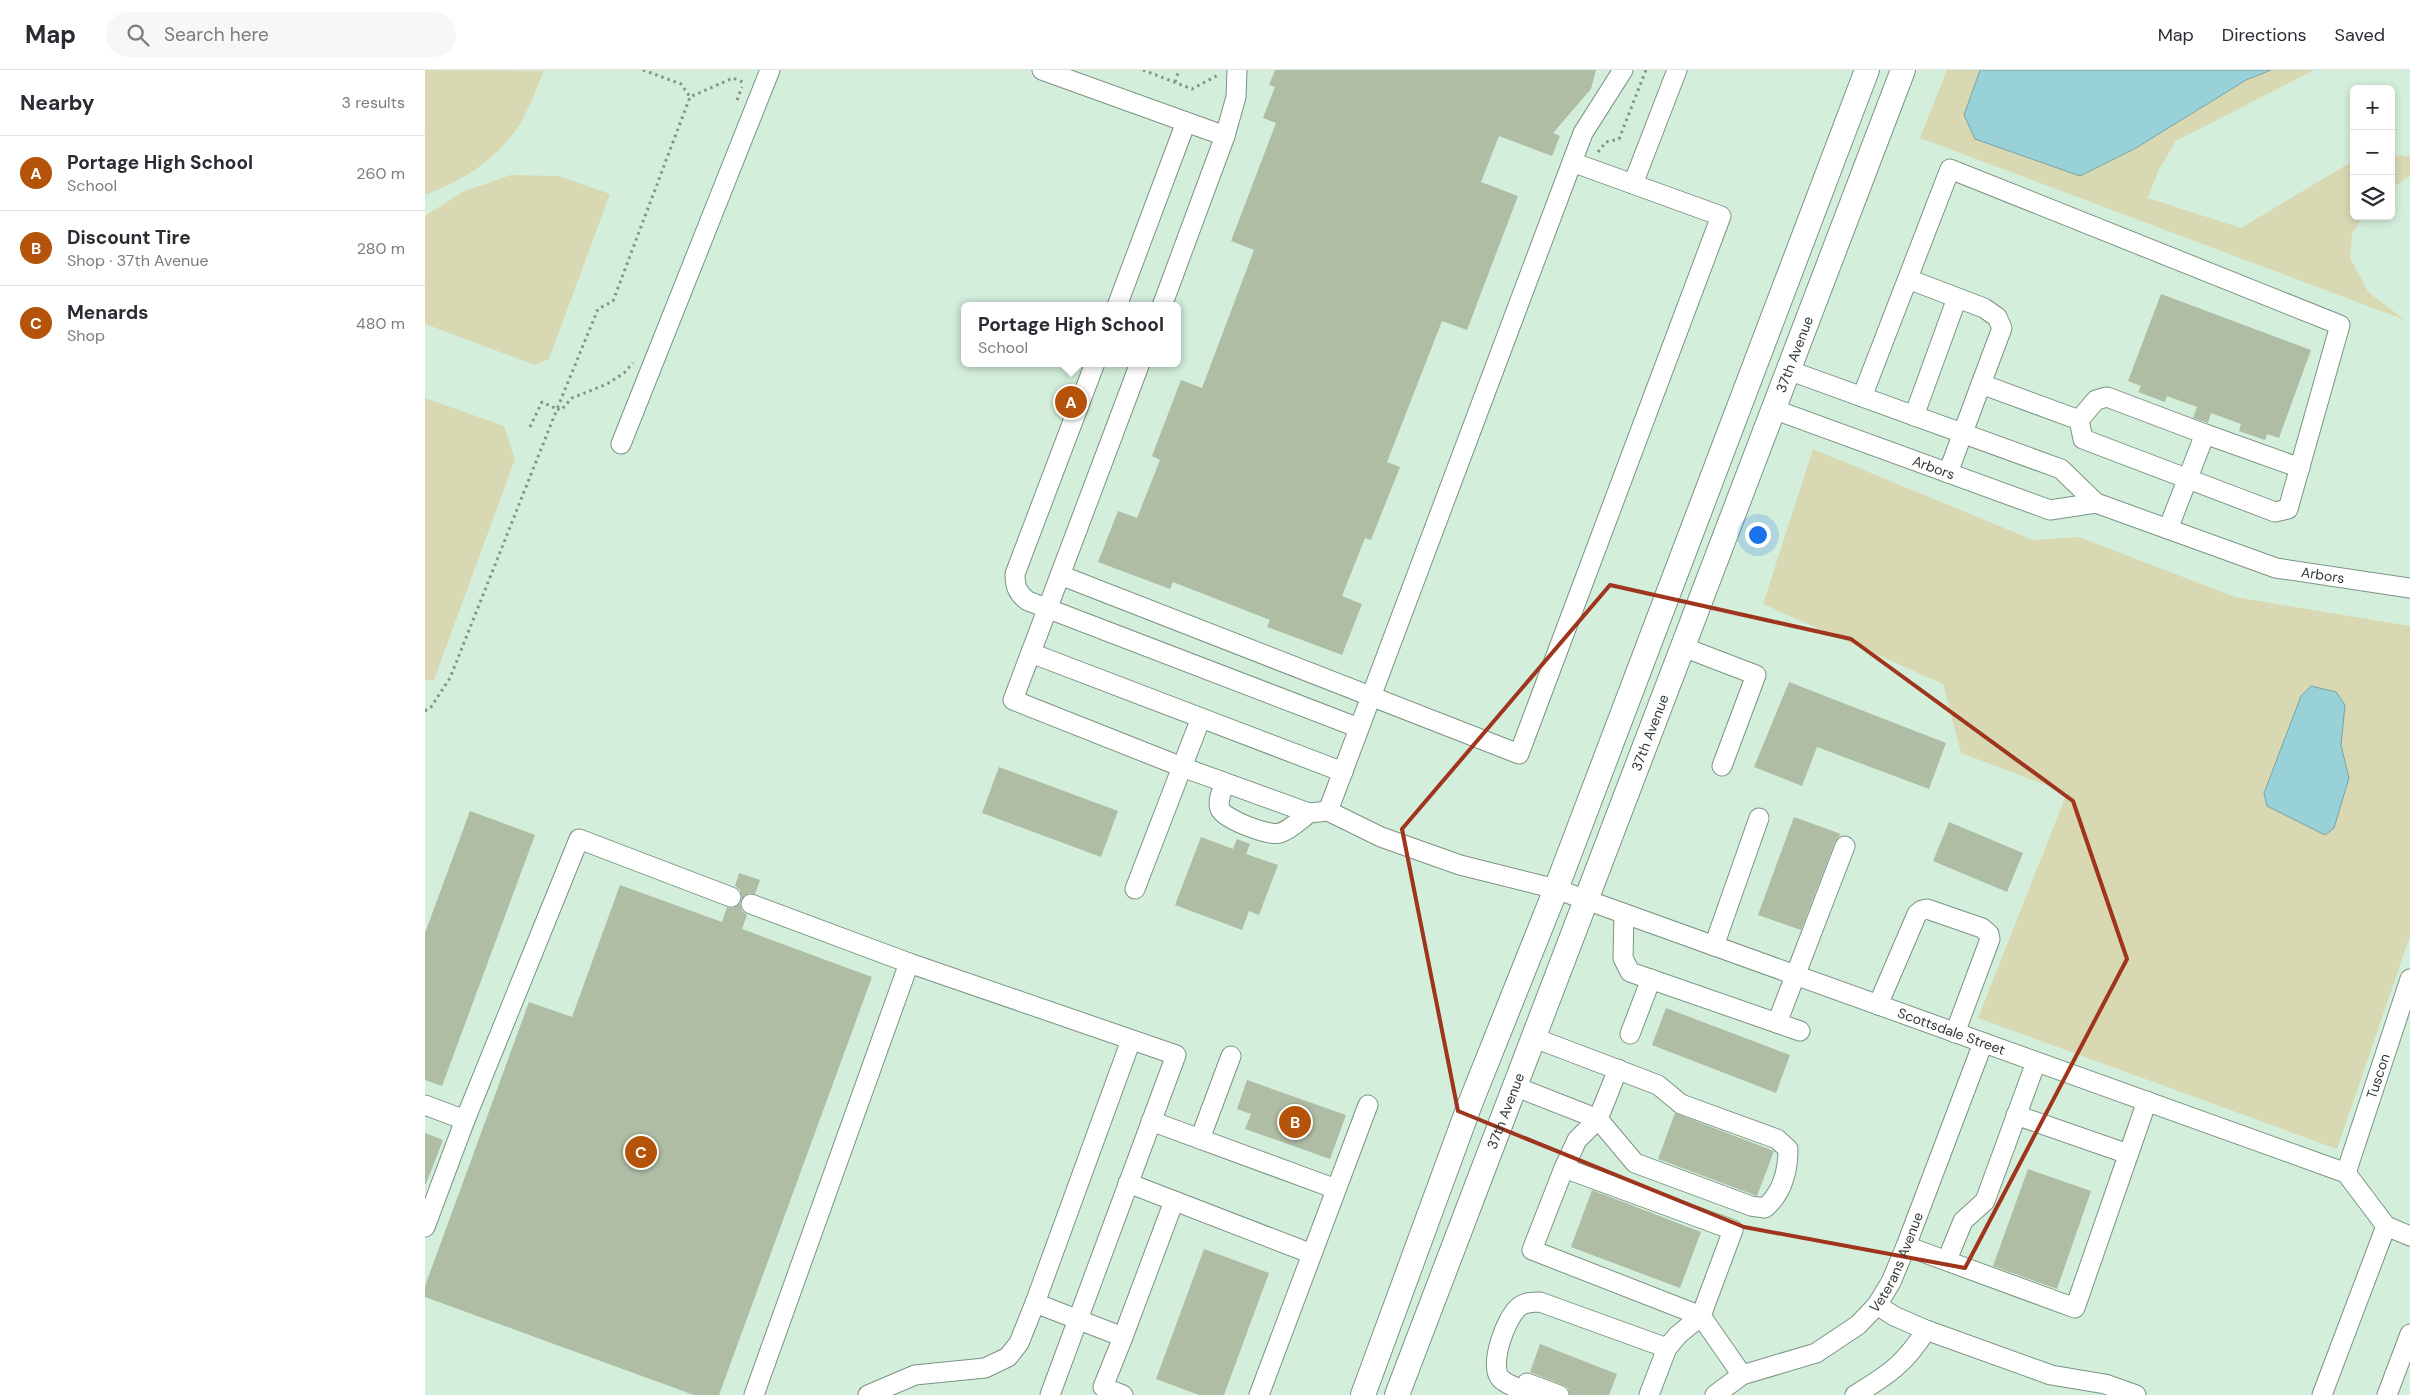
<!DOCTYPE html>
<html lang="en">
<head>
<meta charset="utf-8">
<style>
	:root { --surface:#fff; --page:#f7f7f7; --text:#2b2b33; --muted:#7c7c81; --line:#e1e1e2; --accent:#b45309 }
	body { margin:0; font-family:"DM Sans",sans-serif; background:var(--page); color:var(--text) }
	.controls { position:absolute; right:15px; top:15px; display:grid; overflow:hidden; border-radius:8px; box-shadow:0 2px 8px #0003 }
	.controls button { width:45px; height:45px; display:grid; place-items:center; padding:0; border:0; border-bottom:1px solid var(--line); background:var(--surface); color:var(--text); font:25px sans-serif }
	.you { position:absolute; left:1332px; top:464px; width:18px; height:18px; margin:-12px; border:4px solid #fff; border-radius:50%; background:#1a73e8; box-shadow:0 0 0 8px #1a73e833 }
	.badge { display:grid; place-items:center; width:32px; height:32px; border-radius:50%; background:var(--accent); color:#fff; font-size:16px; font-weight:700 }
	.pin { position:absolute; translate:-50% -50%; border:2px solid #fff; box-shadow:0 1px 5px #0006 }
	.popup { position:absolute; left:536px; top:232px; width:220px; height:65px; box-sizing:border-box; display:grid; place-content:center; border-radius:8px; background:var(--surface); filter:drop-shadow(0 1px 4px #0005); font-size:16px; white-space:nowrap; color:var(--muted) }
	.popup b { font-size:19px; color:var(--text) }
	.popup::after { content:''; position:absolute; left:50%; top:100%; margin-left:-10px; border:10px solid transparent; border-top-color:var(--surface) }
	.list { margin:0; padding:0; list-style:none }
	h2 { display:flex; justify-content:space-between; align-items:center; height:65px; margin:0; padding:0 20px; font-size:21px }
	h2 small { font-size:16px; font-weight:400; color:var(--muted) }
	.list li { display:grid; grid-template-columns:32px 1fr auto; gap:15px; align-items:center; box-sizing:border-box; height:75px; padding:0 20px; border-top:1px solid var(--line) }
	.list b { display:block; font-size:19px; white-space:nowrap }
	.list p { margin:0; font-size:16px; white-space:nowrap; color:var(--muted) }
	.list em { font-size:16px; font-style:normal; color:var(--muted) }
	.icon { flex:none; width:28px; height:28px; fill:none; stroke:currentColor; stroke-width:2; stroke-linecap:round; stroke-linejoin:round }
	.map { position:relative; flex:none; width:1985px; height:1325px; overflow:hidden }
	header { display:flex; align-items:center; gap:30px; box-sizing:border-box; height:70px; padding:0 25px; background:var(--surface); border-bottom:1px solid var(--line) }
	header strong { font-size:24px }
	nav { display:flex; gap:28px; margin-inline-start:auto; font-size:18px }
	.search { width:350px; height:45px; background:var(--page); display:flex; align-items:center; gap:12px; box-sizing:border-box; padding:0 18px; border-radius:28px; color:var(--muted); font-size:19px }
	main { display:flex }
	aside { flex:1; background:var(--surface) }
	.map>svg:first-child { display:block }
	.green { fill:#d8d9b3; fill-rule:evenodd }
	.water { fill:#98d1d7; stroke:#78a3a6 }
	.building { fill:#afbda5 }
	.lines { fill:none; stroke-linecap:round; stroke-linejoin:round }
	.minor-casing { stroke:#7b9383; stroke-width:21 }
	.major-casing { stroke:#7b9383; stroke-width:26 }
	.path { stroke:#829488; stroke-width:3; stroke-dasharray:2.5 4; stroke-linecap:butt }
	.minor { stroke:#fff; stroke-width:19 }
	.major { stroke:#fff; stroke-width:24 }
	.marked { fill:none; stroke:#9e351c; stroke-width:4; stroke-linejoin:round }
	.labels { text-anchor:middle; stroke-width:5; stroke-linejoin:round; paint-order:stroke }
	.street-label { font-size:14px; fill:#2f3932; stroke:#fff }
</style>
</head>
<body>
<header>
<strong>Map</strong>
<div class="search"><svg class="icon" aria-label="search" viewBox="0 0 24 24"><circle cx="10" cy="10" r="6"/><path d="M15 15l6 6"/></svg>Search here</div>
<nav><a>Map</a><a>Directions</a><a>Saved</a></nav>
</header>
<main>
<aside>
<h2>Nearby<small>3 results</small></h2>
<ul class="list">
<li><span class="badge">A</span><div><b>Portage High School</b><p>School</p></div><em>260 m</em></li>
<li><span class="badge">B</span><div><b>Discount Tire</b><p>Shop · 37th Avenue</p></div><em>280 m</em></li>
<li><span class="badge">C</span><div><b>Menards</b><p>Shop</p></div><em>480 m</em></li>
</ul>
</aside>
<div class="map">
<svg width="1985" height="1325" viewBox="0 0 1985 1325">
	<rect width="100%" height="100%" fill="#d4eedc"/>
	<!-- green -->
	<g class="green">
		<path d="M0 0 119 1C111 18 105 38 95 54 71 90 40 110 0 125Z"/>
		<path d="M1522 0H1555L1539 45 1711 78 1821 10 1846 0H1889L1751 71 1734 99 1723 128 1816 158 1923 94 1929 93V146H1938L1927 164 1925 188 1944 223 1980 250 1495 68Z"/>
		<path d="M1974 85 1985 87V106L1966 118V87Z"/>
		<path d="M86 105 134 106 185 124 124 289 110 295 0 254V146L37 122Z"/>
		<path d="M0 328 79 356 90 389 9 610H0Z"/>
		<path d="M1388 379 1608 470 1654 467 1810 527 1985 556V866L1912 1079 1553 948 1642 723 1536 683 1518 614 1338 534ZM1876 626 1920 635 1916 675 1843 736 1839 722Z"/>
	</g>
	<!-- water -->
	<g class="water">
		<path d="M1555 0H1846L1821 10 1711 78 1655 106 1550 69 1539 45Z"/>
		<path d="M1886 616 1911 622 1920 635 1916 675 1924 708 1909 758 1900 765 1842 736 1839 723 1876 626Z"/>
	</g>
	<!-- building -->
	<g class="building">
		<path d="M850 0H1171L1166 19 1128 63 1135 66 1127 86 1074 66 1056 112 1093 126 1042 260 1017 251 962 392 975 397 946 470 940 468 917 526 937 534 917 585 842 557 845 550 748 512 745 519 673 492 693 441 712 448 735 390 727 386 756 310 777 318 829 180 806 171 851 53 838 48 850 17 844 15Z"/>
		<path d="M1736 224 1886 280 1854 368 1842 364 1840 370 1814 361 1816 354 1786 343 1783 353 1768 348 1772 337 1742 326 1740 332 1713 322 1716 316 1703 311Z"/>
		<path d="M1364 612 1521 673 1504 719 1392 677 1377 716 1329 697Z"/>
		<path d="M574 697 693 741 676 787 557 743Z"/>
		<path d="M45 741 110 765 17 1016 0 1010V863Z"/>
		<path d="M1369 747 1416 764 1410 772 1376 860 1333 845Z"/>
		<path d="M1524 752 1598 783 1582 822 1508 791Z"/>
		<path d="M776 767 808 779 812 769 825 774 821 784 853 795 834 845 824 841 817 860 750 835Z"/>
		<path d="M314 803 335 810 330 824 324 823 317 828 315 820 310 816Z"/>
		<path d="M195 815 297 852 302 837 308 838 315 833 317 841 322 845 317 859 447 907 294 1325H269L0 1227V1216L104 932 147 947Z"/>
		<path d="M1241 938 1365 985 1351 1023 1227 975Z"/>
		<path d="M822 1010 921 1045 905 1089 820 1059 826 1044 812 1039Z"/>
		<path d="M1250 1043 1349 1081 1332 1126 1233 1089Z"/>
		<path d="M0 1063 18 1070 1 1114H0Z"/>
		<path d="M1603 1099 1666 1121 1632 1219 1568 1196Z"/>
		<path d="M1167 1120 1276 1162 1255 1218 1146 1177Z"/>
		<path d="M779 1179 844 1203 799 1325H774L731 1309Z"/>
		<path d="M1115 1274 1192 1304 1184 1325H1145L1143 1318 1138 1315 1105 1302Z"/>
	</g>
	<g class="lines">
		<defs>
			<g id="minor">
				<path d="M617 0 800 66"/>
				<path id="s1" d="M1198 0 1158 63 903 741 956 767 1035 795 1131 819 1921 1103"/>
				<path d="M1208 114 1252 0"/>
				<path d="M1483 209 1559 238 1572 247 1577 258 1556 314"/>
				<path d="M692 236 761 52"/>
				<path d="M737 236 800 66 811 27 812 0"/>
				<path d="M670 293 590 504C590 517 593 524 603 531L934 658"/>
				<path d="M715 293 588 630 757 697 776 648"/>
				<path id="s2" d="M1363 300 1636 399 1671 433 1851 498 1985 518"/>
				<path d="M1437 327 1525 99 1915 255 1863 439 1850 442 1658 369 1654 350 1556 314 1523 403"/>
				<path id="s3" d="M1348 339 1625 440 1671 433"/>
				<path d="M1489 346 1532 228"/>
				<path d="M1654 350 1671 330 1682 327 1780 364 1743 459"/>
				<path d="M1780 364 1875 398"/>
				<path d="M196 374 345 0"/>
				<path d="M635 505 1094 684 1296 146 1147 92"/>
				<path d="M1258 577 1331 605 1297 696"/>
				<path d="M606 583 918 702"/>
				<path d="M800 713C797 721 792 730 795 739 799 749 845 767 855 763 865 760 876 749 884 743"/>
				<path d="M710 819 757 697 884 743 903 741"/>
				<path d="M326 834 484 893"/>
				<path d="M1199 844 1198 888 1205 902 1352 953 1420 776"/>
				<path d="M1289 876 1334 748"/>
				<path d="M1453 935 1492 844 1497 840 1502 839 1557 858 1564 864 1565 869 1530 963"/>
				<path d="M1352 953 1375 961"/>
				<path d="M1205 964 1226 909"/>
				<path d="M1089 1016 1173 1049 1210 1093 1326 1136 1340 1138C1357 1123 1363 1101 1363 1079L1352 1069 1256 1034 1233 1015 1107 967"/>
				<path d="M0 1035 40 1050 154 769 306 827"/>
				<path d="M1591 1045 1703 1084"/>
				<path d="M726 1051 911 1119"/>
				<path d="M775 1069 806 986"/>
				<path d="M1139 1098 1152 1070 1173 1049 1193 999"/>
				<path id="s4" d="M1921 1103 1985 909"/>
				<path d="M1921 1103 1961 1156 1985 1166"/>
				<path d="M703 1113 887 1184"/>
				<path d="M0 1157 40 1050"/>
				<path d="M1481 1176 1650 1238 1722 1031"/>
				<path d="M1522 1190 1538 1151 1560 1131 1611 992"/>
				<path d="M610 1233 706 970"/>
				<path d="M1452 1235 1469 1246 1501 1260 1626 1305 1680 1314 1711 1325"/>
				<path d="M698 1267 749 1131"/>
				<path d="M1102 1313 1134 1325"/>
				<path d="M329 1325 484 893 751 985 625 1325"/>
				<path d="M443 1325 490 1305 560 1298 583 1287 594 1273 610 1233 698 1267 678 1317 698 1325"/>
				<path d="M834 1325 943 1035"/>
				<path d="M1113 1325C1101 1321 1084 1317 1075 1308 1064 1294 1081 1247 1094 1237 1100 1232 1108 1232 1115 1232L1242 1278"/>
				<path d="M1224 1325 1242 1278 1253 1265 1276 1246 1308 1160 1139 1098 1107 1180 1276 1246 1317 1305"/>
				<path id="s5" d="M1290 1325 1317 1305 1391 1283 1433 1255 1452 1235 1466 1212 1481 1176 1558 973"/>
				<path d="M1430 1325C1463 1305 1481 1293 1501 1260"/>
				<path d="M1897 1325 1961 1156"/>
				<path d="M1962 1325 1985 1264"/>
			</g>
			<g id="major">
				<path d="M938 1325 1045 1034 1131 819 1442 0"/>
				<path id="s6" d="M972 1325 1478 0"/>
			</g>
		</defs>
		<!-- minor casing -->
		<use href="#minor" class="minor-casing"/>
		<!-- major casing -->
		<use href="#major" class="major-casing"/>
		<!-- path -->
		<g class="path">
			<path d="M218 0 256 14 265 27"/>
			<path d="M718 0 767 19 795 4"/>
			<path d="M750 12 754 0"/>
			<path d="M312 30 317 17"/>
			<path d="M1173 82 1181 72 1194 69 1221 0"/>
			<path d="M105 357 117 332 132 339 173 239 188 231 265 27 308 8 320 13"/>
			<path d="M0 641 6 637 25 608 132 339 136 340 147 328 182 314 199 303 208 293"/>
		</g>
		<!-- minor -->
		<use href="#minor" class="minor"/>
		<!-- major -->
		<use href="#major" class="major"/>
	</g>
	<!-- marked area -->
	<path class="marked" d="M1185 515 1426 569 1648 731 1702 889 1540 1198 1319 1157 1033 1041 977 759Z"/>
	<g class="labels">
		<!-- street labels -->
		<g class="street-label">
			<text dy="5" stroke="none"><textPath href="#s6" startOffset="1114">37th Avenue</textPath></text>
			<text dy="5" stroke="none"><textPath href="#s3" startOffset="171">Arbors</textPath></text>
			<text dy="5" stroke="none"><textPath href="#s2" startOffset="578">Arbors</textPath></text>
			<text dy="5" stroke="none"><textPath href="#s6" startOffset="709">37th Avenue</textPath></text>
			<text dy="5" stroke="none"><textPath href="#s1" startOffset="1461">Scottsdale Street</textPath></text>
			<text dy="5" stroke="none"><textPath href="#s4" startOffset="102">Tuscon</textPath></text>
			<text dy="5" stroke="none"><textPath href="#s6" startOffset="304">37th Avenue</textPath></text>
			<text dy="5" stroke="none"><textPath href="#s5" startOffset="236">Veterans Avenue</textPath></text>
		</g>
	</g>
</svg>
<div class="controls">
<button>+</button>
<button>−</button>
<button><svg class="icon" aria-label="layers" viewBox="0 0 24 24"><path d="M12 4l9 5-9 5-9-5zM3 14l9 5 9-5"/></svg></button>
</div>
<div class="you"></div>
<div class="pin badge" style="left:646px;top:332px">A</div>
<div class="popup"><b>Portage High School</b>School</div>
<div class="pin badge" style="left:870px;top:1052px">B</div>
<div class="pin badge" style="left:216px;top:1082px">C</div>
</div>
</main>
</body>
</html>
